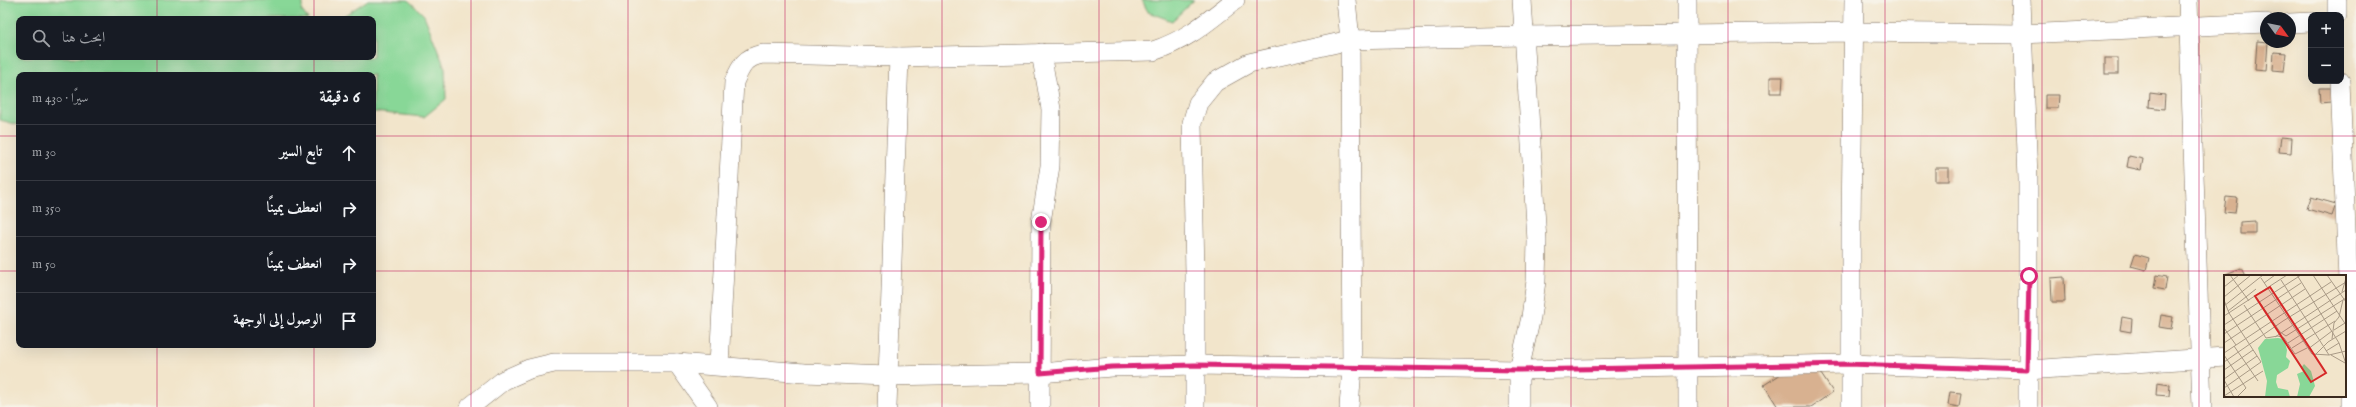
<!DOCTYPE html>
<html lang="ar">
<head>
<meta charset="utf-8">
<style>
	:root { --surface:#171b24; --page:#20242c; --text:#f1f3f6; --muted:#9ea1a6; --line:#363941 }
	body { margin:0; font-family:"IM FELL English",Amiri,serif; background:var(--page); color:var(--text); direction:rtl }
	.controls { position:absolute; right:12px; top:12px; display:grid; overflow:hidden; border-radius:8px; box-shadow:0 4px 16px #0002 }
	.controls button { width:36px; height:36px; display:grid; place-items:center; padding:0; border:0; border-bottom:1px solid var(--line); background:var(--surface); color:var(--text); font:20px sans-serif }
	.compass { position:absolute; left:2260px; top:12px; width:36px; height:36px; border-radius:50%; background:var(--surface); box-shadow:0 4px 16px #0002; rotate:123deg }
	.stop { position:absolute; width:12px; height:12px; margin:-9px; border:3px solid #db2777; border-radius:50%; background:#fff }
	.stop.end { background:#db2777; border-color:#fff; box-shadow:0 1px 4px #0008 }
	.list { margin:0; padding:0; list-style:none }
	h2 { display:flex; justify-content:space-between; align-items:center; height:52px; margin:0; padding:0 16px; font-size:17px }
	h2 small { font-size:13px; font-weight:400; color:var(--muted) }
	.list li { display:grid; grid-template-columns:26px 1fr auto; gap:12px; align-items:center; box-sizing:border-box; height:56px; padding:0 16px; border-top:1px solid var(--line) }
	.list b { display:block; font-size:15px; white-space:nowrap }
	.list em { font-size:13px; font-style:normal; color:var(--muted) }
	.icon { flex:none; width:22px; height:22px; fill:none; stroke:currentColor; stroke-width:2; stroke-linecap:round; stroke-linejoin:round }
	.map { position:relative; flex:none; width:2356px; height:407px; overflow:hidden; direction:ltr }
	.search { position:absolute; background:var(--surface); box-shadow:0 4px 16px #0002; left:16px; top:16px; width:360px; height:44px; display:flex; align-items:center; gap:10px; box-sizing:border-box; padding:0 14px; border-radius:8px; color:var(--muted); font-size:15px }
	.panel { position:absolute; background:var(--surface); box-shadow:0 4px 16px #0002; left:16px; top:72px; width:360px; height:276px; border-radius:8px; direction:rtl }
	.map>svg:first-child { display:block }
	.green { fill:#88d797; stroke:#62805a }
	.building { fill:#d8b190 }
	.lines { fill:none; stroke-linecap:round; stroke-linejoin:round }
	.minor-casing { stroke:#7b6b5b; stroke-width:20 }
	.minor { stroke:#fff; stroke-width:19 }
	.route { stroke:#db2777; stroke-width:5 }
	.grid { fill:none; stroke:#c2185b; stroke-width:1; stroke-opacity:0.55 }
	.inset-road { fill:none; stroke:#a99a86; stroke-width:1 }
	.view { fill:#d62828; fill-opacity:0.15; stroke:#d62828; stroke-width:2 }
	.inset-edge { fill:none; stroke:#3b2a1e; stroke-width:2 }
</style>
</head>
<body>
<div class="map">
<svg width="2356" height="407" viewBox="0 0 2356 407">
	<rect width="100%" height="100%" fill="#f7f3e8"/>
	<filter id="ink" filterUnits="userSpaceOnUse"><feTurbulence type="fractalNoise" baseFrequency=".025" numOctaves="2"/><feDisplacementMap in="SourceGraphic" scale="8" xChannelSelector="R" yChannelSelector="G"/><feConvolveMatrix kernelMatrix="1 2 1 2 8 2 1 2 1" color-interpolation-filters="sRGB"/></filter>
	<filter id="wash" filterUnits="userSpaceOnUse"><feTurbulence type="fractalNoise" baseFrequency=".012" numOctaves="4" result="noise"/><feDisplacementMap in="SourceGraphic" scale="16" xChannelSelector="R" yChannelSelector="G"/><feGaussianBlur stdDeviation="0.9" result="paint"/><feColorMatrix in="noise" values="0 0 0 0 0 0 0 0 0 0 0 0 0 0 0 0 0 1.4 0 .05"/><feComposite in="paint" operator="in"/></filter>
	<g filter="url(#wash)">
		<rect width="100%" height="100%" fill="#f2e5cb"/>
		<!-- green -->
		<g class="green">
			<path d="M0 0H304L301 10 308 19H19V57H373V19H339L368 0H408L424 15 445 68 446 99 424 117 373 112V75H19V125L0 120Z"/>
			<path d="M1142 0H1194L1172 21 1148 12Z"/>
		</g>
		<g id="blocks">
			<!-- building -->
			<g class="building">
				<path d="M2257 41 2268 42 2266 71 2255 70Z"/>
				<path d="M2274 52 2286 53 2284 71 2273 70Z"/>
				<rect x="2105" y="58" width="13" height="16"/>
				<path d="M1770 77H1783L1782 93H1770Z"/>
				<path d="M2319 88H2331L2332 102 2320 103Z"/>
				<path d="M2150 93 2165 95 2164 109 2149 107Z"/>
				<path d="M2045 95H2059L2058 108H2045Z"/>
				<path d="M2281 137 2292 138 2291 153 2279 152Z"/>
				<path d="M2129 156 2143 159 2141 170 2127 167Z"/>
				<rect x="1935" y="168" width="14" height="13"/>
				<path d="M2226 197 2237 198 2235 213 2224 212Z"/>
				<path d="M2311 197 2336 204 2332 216 2307 209Z"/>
				<path d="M2255 221V234H2240V222Z"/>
				<path d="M2135 254 2149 258 2146 270 2131 266Z"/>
				<path d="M2241 268 2245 276H2226V274Z"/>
				<path d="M2156 275 2167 277 2165 290 2154 288Z"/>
				<path d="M2064 277 2065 302H2052L2051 278Z"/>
				<path d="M2161 315 2173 317 2171 329 2159 327Z"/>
				<path d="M2122 317 2132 319 2131 332 2120 330Z"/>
				<path d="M1809 356 1833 392 1811 407H1778L1764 385Z"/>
				<path d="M2157 383 2170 385 2169 396 2156 395Z"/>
				<path d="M1950 392 1961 393 1959 407 1948 405Z"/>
			</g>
		</g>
	</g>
	<g filter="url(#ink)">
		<use href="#blocks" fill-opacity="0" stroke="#7b6b5b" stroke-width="1"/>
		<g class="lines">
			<defs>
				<g id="minor">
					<path d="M1346 0 1350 40 1352 368 1349 407"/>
					<path d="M1687 0 1688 407"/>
					<path d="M2021 0 2028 178V407"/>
					<path d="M2188 0 2202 407"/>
					<path d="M2337 0V15"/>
					<path d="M2290 23 2311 22"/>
					<path d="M2340 81 2351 355V407"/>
					<path d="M677 363 708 407"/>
					<path d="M719 365 734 82C741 66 745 57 763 54L899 57 1153 51C1187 40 1207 22 1235 0"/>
					<path d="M470 407 504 380 529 369 554 363H677L804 373 888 376 1040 373 1112 367 1195 365 1519 370 1849 364 2027 370 2225 357"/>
					<path d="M887 407 899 57"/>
					<path d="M1040 407 1041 222 1050 166 1051 109 1041 53"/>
					<path d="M1195 407V274L1192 123 1198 103 1215 82 1249 63 1350 40 1523 36 1854 32 2021 34 2266 23"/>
					<path d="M1519 407V370L1531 317 1536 281 1537 241 1522 0"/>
					<path d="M1851 407V223L1854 0"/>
				</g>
			</defs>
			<!-- minor casing -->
			<use href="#minor" class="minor-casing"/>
			<!-- minor -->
			<use href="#minor" class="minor"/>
		</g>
	</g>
	<g class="lines" filter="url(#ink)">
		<!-- route -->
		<path class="route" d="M1041 222 1040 373 1112 367 1195 365 1519 370 1849 364 2027 370 2029 276"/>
	</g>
	<!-- grid -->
	<path class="grid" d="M157 0V19M314 0V19M471 0V407M628 0V407M785 0V407M942 0V407M1099 0V407M1257 0V407M1414 0V407M1571 0V407M1728 0V407M1885 0V407M2042 0V407M2199 0V407M157 57V75M314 57V75M0 136H19M373 136H2356M0 271H19M373 271H2356M157 345V407M314 345V407"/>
	<!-- overview -->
	<g transform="translate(2224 275)">
		<rect width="122" height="122" fill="#f2e5cb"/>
		<path d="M54 63 60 64 63 75 62 82 66 86 64 93 53 100 52 107 54 113 64 115 66 122H41L43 106 34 73 41 64ZM80 89 87 96 91 111 85 122H73L76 109 73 99 80 96 77 93Z" fill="#88d797"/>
		<path class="inset-road" d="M6 0 25 26M73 0 115 68 122 89M89 0 122 50M103 0 122 27M37 3 88 79 105 80 122 76M57 5 105 80M40 8 51 0M0 12 15 0M118 17 122 3M0 22 27 0M32 22 56 57 62 61 122 23M0 25 5 38 37 87 0 113M20 30 42 63 54 61 60 63 71 79 83 73M0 31 39 0M4 36 32 14M0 41 63 0M0 50 77 0M0 53 12 70M110 55 121 48M0 59 77 8M51 62 122 15M108 64 110 48 115 42 119 25M0 68 81 14M64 68 113 36M10 71 34 106M68 73 111 46M84 74 108 56M102 76 115 68M0 78 107 7M0 80 22 113 13 122M91 80 104 67 122 56M107 80 121 88M0 87 59 46 122 7M0 95 29 75M0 104 33 81M0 105 10 122M0 121 39 96"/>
		<path class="view" d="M46 12 102 98 87 107 31 21Z"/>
		<rect width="122" height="122" class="inset-edge"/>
	</g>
</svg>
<div class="controls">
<button>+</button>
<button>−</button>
</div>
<svg class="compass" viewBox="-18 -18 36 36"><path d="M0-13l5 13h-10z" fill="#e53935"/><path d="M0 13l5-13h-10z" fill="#9ea1a6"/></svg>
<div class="stop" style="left:2029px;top:276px"></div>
<div class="stop end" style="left:1041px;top:222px"></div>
<div class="search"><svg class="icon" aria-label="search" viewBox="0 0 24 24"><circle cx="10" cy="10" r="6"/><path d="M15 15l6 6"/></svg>ابحث هنا</div>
<section class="panel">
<h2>6 دقيقة<small>سيرًا · 430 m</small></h2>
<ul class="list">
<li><svg class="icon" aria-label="ahead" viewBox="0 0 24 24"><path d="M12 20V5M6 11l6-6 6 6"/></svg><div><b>تابع السير</b></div><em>30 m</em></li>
<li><svg class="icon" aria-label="right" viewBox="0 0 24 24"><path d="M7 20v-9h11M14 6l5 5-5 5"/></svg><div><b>انعطف يمينًا</b></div><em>350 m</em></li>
<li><svg class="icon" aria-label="right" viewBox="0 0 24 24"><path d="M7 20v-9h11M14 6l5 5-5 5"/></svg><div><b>انعطف يمينًا</b></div><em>50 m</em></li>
<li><svg class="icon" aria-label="arrive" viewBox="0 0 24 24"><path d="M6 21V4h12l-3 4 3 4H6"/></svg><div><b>الوصول إلى الوجهة</b></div></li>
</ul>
</section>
</div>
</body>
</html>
